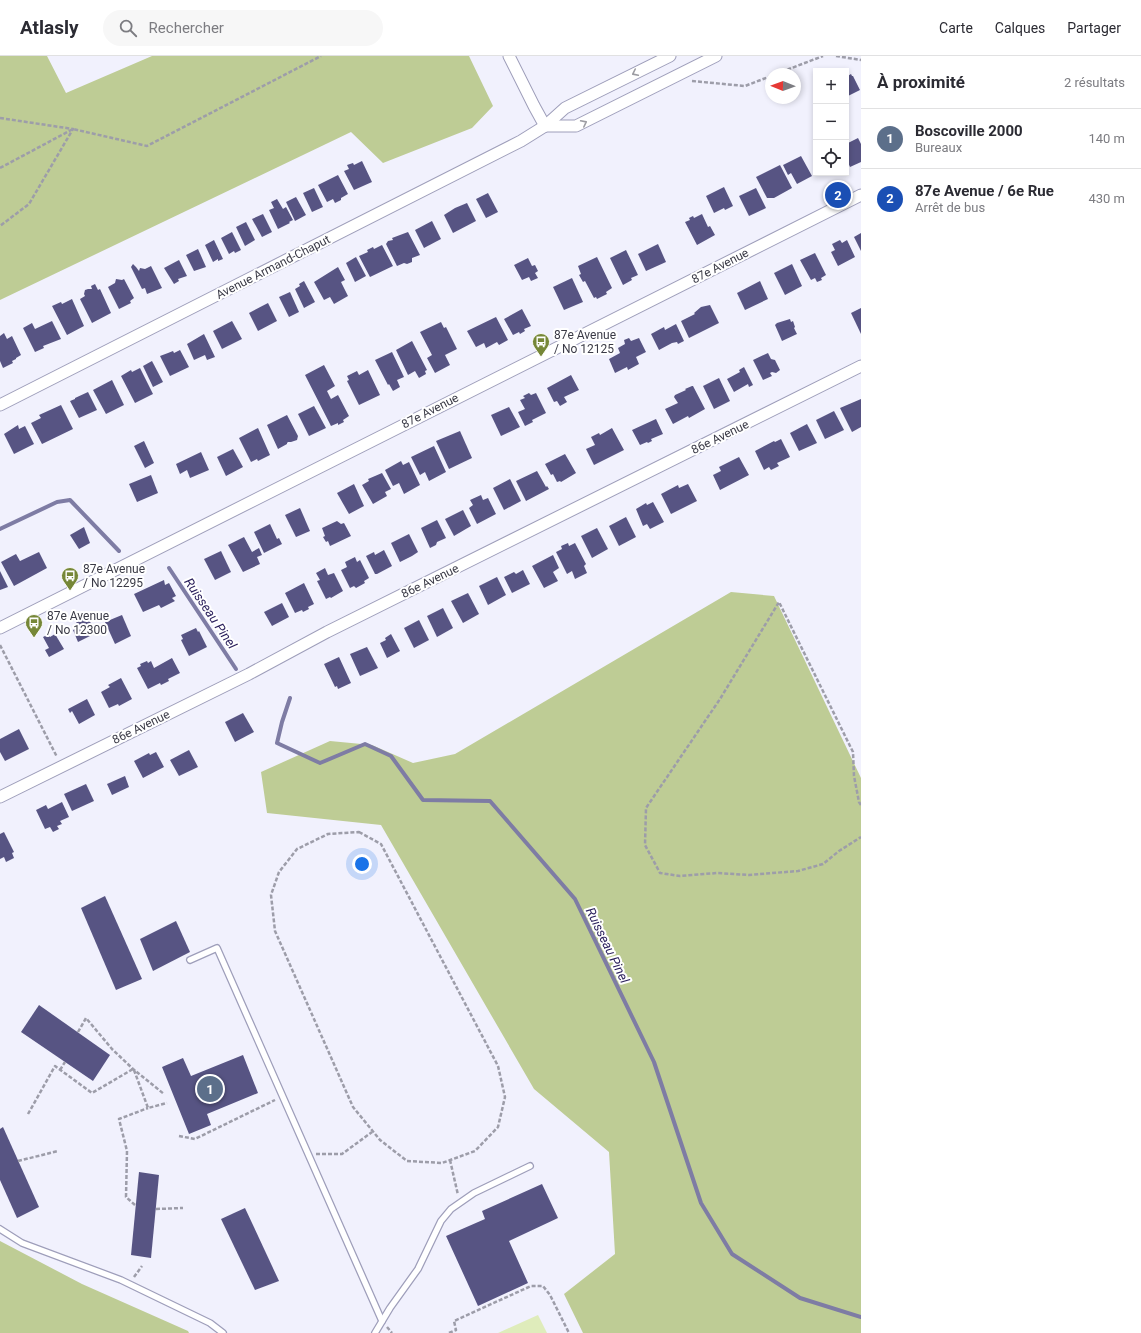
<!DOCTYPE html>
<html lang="fr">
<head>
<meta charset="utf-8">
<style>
	:root { --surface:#fff; --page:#f7f7f7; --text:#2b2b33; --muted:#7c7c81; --line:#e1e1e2; --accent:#0f766e }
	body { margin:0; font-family:Roboto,sans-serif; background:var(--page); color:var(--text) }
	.controls { position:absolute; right:12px; top:12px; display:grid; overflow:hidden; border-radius:0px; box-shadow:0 2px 6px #0003 }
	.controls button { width:36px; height:36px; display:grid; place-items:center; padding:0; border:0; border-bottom:1px solid var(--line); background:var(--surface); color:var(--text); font:20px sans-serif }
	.compass { position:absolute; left:765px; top:12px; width:36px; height:36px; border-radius:50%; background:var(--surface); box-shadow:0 2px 6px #0003; rotate:271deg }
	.you { position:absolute; left:362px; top:808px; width:14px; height:14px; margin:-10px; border:3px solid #fff; border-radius:50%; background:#1a73e8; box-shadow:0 0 0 6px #1a73e833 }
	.badge { display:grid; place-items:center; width:26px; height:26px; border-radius:50%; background:var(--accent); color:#fff; font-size:13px; font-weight:700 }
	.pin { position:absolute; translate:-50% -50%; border:2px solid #fff; box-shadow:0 1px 4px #0006 }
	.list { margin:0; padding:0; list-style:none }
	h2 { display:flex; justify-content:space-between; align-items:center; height:52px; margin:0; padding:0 16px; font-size:17px }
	h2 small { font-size:13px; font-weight:400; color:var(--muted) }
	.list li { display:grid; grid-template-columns:26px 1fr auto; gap:12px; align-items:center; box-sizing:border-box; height:60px; padding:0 16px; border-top:1px solid var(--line) }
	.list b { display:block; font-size:15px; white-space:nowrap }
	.list p { margin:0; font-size:13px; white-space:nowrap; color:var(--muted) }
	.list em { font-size:13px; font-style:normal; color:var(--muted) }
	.icon { flex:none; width:22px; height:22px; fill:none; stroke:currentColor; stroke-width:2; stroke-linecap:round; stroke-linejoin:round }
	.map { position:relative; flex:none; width:861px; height:1277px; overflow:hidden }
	header { display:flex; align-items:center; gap:24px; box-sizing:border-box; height:56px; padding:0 20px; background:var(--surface); border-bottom:1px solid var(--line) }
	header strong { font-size:19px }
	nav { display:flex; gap:22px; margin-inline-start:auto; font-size:14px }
	.search { width:280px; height:36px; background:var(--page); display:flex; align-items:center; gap:10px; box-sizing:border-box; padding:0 14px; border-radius:22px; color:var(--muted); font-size:15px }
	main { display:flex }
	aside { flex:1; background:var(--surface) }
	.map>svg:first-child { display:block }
	.green { fill:#dfecbb }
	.forest { fill:#becc95 }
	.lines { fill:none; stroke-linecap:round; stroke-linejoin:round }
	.stream { stroke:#7e7ca4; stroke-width:4 }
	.building { fill:#575483 }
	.lane-casing { stroke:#9e9eba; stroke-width:8 }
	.street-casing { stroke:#9e9eba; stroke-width:13 }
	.path { stroke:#9d9da9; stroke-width:2.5; stroke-dasharray:4 2; stroke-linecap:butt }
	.lane { stroke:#fff; stroke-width:5.5 }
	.street { stroke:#fff; stroke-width:11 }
	.oneway { stroke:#9c9ca2 }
	.labels { text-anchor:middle; stroke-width:4; stroke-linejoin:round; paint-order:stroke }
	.street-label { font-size:12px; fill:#3a3a46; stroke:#fff }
	.poi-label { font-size:12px; fill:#3a3a46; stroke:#fff; text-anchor:start }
	.water-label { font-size:13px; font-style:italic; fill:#281d5a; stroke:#fff }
</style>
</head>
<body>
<header>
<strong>Atlasly</strong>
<div class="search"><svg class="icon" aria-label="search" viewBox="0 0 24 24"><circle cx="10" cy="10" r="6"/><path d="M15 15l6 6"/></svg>Rechercher</div>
<nav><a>Carte</a><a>Calques</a><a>Partager</a></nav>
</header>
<main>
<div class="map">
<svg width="861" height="1277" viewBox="0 0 861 1277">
	<rect width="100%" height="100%" fill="#f1f1fd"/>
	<!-- green -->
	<path class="green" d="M538 1259 547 1277H498Z"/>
	<!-- forest -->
	<g class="forest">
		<path d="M0 0H47L66 37 152 0H469L493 50 472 72 383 107 351 76 0 244Z"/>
		<path d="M731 536 774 540 861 722V1277H583L564 1238 615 1198 609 1096 534 1033 381 769 267 757 261 716 330 685 372 689 413 707 455 698Z"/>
		<path d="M0 1185 82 1228 188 1275 189 1277H0Z"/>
	</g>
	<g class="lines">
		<!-- stream -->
		<g class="stream">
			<path d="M0 473 57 446 70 444 119 495"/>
			<path d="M169 512 236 613"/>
			<path d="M290 642 282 666 277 687 320 707 365 688 391 700 423 744 490 745 575 843 654 1006 701 1147 732 1198 800 1242 861 1261"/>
		</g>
	</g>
	<!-- building -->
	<g class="building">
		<path d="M851 18 852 20H853L860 34 846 41V21Z"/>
		<path d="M858 82 861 88V106L850 111 846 102V88Z"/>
		<path d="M801 100 812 120 797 128 791 117 788 119 783 109Z"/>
		<path d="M362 105 372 126 354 134 344 115 349 113 347 109 353 107 354 109Z"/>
		<path d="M780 109 792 132 774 142H767L756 121Z"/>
		<path d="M338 119 348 138 341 142V144L335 147 333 143 327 146 318 129Z"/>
		<path d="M724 131 733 150 725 154 724 152 714 157 706 140Z"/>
		<path d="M314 132 323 151 312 156 303 137Z"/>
		<path d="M756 132 766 152 749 160 739 140Z"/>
		<path d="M488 137 498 156 486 162 476 143Z"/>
		<path d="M296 141 306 159 295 165 286 146Z"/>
		<path d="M277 143 283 153 286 151 293 164 289 166 290 167 278 173 269 154 274 152 271 146Z"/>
		<path d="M467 147 476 165 453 177 444 159 455 152Z"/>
		<path d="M263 158 272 176 262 181 252 163Z"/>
		<path d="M702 158 708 171 710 170 715 179 697 189 685 166 690 164 689 162 693 160 694 162Z"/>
		<path d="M432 165 441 183 424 192 415 174Z"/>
		<path d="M246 166 255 184 245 190 236 171Z"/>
		<path d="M232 176 241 194 235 197 234 195 229 198 221 182Z"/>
		<path d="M408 176 420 199 412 202V206L407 208 404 207 397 210 386 188 388 185 393 184 392 182Z"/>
		<path d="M861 177V195L854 181Z"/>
		<path d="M214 184 223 203 218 205V203L213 206 205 189Z"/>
		<path d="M840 184 842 187 847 184 855 201 838 210 831 196 835 194 832 188Z"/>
		<path d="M658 188 666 206 646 215 638 198Z"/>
		<path d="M382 189 393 210 370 221 359 200 368 196 367 194 373 191 374 193Z"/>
		<path d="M198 193 206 211 194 215 186 199Z"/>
		<path d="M626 194 638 219 631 222 632 224 623 229 610 202Z"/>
		<path d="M815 197 826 219 821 222 822 224 817 226 815 222 811 224 800 204Z"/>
		<path d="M356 201 366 220 355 226 346 207Z"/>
		<path d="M597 201 612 232 606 236 607 238 597 243 596 241 594 242 585 225 583 226 579 219 581 218 578 210Z"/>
		<path d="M528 202 532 210 535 209 538 215 535 217 538 222 531 225 529 221 522 224 514 209Z"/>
		<path d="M179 204 187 220 178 223 179 225 174 228 164 212Z"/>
		<path d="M133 208 136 211 139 215 140 212 145 213 151 210 162 232 147 238 145 232 142 233 131 211Z"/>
		<path d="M792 208 802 230 785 239 774 217Z"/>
		<path d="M338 211 345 224 341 226 348 240 334 248 330 241 324 244 314 226Z"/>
		<path d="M572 222 583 246 564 254 553 231Z"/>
		<path d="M116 223 122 224 124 223 134 242 130 245 131 247 119 253 108 231 115 227Z"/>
		<path d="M304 225 315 246 304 252 295 233 300 230 299 228Z"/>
		<path d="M760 225 768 243 745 254 737 237Z"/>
		<path d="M95 228 98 234 100 233 111 257 92 267 80 243 85 240 84 238 85 234 88 233H92L91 230Z"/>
		<path d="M290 236 299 256 289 261 279 241Z"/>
		<path d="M72 243 84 270 67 279 52 250 61 246 62 248Z"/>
		<path d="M268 247 277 265 258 275 249 257Z"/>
		<path d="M710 249 719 267 689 282 681 265 695 258 694 257 701 251Z"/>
		<path d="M861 252V278L851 257Z"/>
		<path d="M522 253 531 270 524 273 525 275 520 278 519 276 513 279 504 263Z"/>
		<path d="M496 261 508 284 499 289 497 286 486 292 484 287 476 291 467 275Z"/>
		<path d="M790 263 791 266 793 265 795 271 794 272 797 278 782 285 775 269 777 267Z"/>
		<path d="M52 265 61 283 43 290 44 292 35 296 23 272 32 267 35 273Z"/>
		<path d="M232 265 242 283 222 293 213 275Z"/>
		<path d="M441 266 444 272 446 271 457 293 445 299 450 309 435 317 427 302 432 299 420 276Z"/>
		<path d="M676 268 684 285 678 288 677 286 672 287 659 294 651 278 664 271 665 274Z"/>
		<path d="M4 277 7 283 12 280 21 299 16 302V303L12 305 13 307 3 312 0 305V280Z"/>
		<path d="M204 278 215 301 207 304 205 299 194 304 187 288Z"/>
		<path d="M629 282 631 285 639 282 646 296 636 301 639 308 628 314 627 311 615 317 609 303 620 297 618 292 625 288 624 284Z"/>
		<path d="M412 285 427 314 425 315 426 318 419 322 415 315 408 319 396 294Z"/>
		<path d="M180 294 189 311 170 320 160 300 168 297 173 295 174 297Z"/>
		<path d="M392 296 404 321 397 324 400 331 393 335 389 328 388 329 375 304Z"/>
		<path d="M768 297 771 303 775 304 780 314 776 317 772 316 770 317 772 320 763 324 753 304Z"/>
		<path d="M152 305 163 326 153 331 143 310Z"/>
		<path d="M324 309 335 330 327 335 331 343 338 339 349 360 343 364 344 366 338 369V367L331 370 305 319Z"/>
		<path d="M744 311 753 329 749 331 748 328 734 336 727 323 740 316 739 314Z"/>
		<path d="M140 312 153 338 135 347 121 320 131 314 132 316Z"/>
		<path d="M368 314 380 339 359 349 347 325 349 324 347 320 357 315 359 319Z"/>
		<path d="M571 319 579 334 564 341 567 346 560 350 557 345 554 346 547 332Z"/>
		<path d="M719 322 730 345 714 353 703 330Z"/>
		<path d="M112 324 124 349 106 358 93 334Z"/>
		<path d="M692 330H693L705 353 689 362 688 360 673 368 665 353 678 347 674 341 675 339 686 334 685 333Z"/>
		<path d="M88 336 97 354 79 362 70 345 75 343V342Z"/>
		<path d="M529 337 531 339 536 337 546 357 532 364 533 366 525 370 518 356 525 353 520 344 525 342 523 340Z"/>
		<path d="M861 343V371L852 376 840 352Z"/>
		<path d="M61 349 73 373 42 388 31 367 41 362 39 359Z"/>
		<path d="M314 350 326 372 309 380 298 358Z"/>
		<path d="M509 351 520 371 501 380 491 359Z"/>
		<path d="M834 355 844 374 825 383 816 364Z"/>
		<path d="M287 359 298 380 297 384 291 386H288L287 387V388L278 393 267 369Z"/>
		<path d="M656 363 663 378 651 383 652 385 648 387 647 386 640 389 632 374Z"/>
		<path d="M807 368 817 387 799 395 790 377Z"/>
		<path d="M18 369 19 373 25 370 34 388 14 398 4 378Z"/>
		<path d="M258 372 270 399 258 405 257 403 251 406 239 382Z"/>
		<path d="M612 372 624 394 594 409 586 393 595 389 591 381 599 377 600 379Z"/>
		<path d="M460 375 472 402 449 413 436 385Z"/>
		<path d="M781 383 790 401 777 407 779 410 771 414 769 411 764 414 755 395 774 385 775 386Z"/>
		<path d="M144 385 154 407 145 412 134 390Z"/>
		<path d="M434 390 446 416 429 425 425 416 420 419 411 401Z"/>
		<path d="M233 393 243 411 226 420 217 401Z"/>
		<path d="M201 396 209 414 190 422 187 414 180 418 176 408Z"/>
		<path d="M565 398 576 417 561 426 560 425 557 426 553 418 551 419 545 408Z"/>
		<path d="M739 401 749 419 720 434 713 419 721 415 719 411Z"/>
		<path d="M401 405 403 409 409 406 420 429 404 438 399 427 393 430 385 414Z"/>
		<path d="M537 415 546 431 547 430 549 433 526 445 516 425Z"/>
		<path d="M382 417 391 433 385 436 387 440 373 448 362 429 369 425 368 423Z"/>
		<path d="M151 419 158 437 137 446 129 428Z"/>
		<path d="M510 423 521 445 504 454 493 432Z"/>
		<path d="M354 428 364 450 349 458 337 437Z"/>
		<path d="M688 428 697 445 671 458 661 438 678 429 679 432Z"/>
		<path d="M481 439 483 444 488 442 496 458 477 468 469 452 473 449 470 444Z"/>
		<path d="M653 446 664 466 650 473 647 468 643 470 636 453 646 447 647 449Z"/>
		<path d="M300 452 310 475 296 481 285 459Z"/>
		<path d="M463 454 471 470 454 480 445 463Z"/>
		<path d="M626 461 636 481 619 490 609 470Z"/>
		<path d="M437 464 446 482 437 486 436 489 430 492 421 472Z"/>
		<path d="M337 465 341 468 344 467 351 480 330 490 328 485 326 486 323 481 325 480 322 472Z"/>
		<path d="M270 468 277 483 279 482 282 488 264 497 254 476Z"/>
		<path d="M84 471 90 487 79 493 70 479Z"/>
		<path d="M597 472 608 493 592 502 581 480Z"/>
		<path d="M409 478 418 496 412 500 400 506 391 487Z"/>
		<path d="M244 481 252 496 259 492 262 499 257 501 260 508 243 516 228 489Z"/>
		<path d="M568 487 569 490 575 487 586 508 584 510 587 517 575 523 572 515 567 518 556 496 562 493 561 490Z"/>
		<path d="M384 494 392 510 377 518H375L366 500 374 496 375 499Z"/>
		<path d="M221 495 231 516 215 524 204 503Z"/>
		<path d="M39 496 47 512 14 530 1 506 16 498 20 505Z"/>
		<path d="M553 499 559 512 553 516 558 525 544 532 532 510Z"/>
		<path d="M355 501 357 506 360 504 369 522 364 525 365 527 356 532 354 530 350 532 341 514 347 511 345 506Z"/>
		<path d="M325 512 328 519 334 517 343 535 331 542 330 541 326 543 317 525 320 524 316 517Z"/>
		<path d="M523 514 530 528 512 537 504 521 514 516 516 518Z"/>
		<path d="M0 515 8 531 0 534Z"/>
		<path d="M497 521 506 539 488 549 479 530Z"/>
		<path d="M164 524 165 529 169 527 176 540 172 542 175 545 161 552 159 549 143 556 134 538Z"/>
		<path d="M304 527 314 548 308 551 309 553 303 556 302 554 295 557 285 537Z"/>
		<path d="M468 537 479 558 463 567 451 545Z"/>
		<path d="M282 547 289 561 272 570 264 556Z"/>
		<path d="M443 552 453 572 437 581 427 560Z"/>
		<path d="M86 558 96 577 78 586 73 574 79 571 75 564Z"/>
		<path d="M122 559 131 580 115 588 105 566Z"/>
		<path d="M419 564 429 584 414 592 404 572Z"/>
		<path d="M196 572 198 576 199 575 207 591 189 600 181 584 183 583 181 579Z"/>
		<path d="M49 578 50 581 55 578 64 593 49 601 45 594 49 592 43 581Z"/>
		<path d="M391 578 400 595 387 602 380 587 386 584 385 582Z"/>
		<path d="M367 591 378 612 360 620 350 598Z"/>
		<path d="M339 601 351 627 338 633 337 630 335 631 324 608Z"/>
		<path d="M172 602 180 617 168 623 169 625 161 629 160 627 148 633 137 612 141 610 140 608 147 605 148 607 151 605 154 612Z"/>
		<path d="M121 622 132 643 119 650 118 648 109 652 101 636 110 631 108 629Z"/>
		<path d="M87 643 95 659 79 668 72 655 70 657 68 653Z"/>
		<path d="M243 657 254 676 235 686 225 666Z"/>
		<path d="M19 673 29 693 5 705 0 696V683Z"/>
		<path d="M189 694 198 711 179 720 170 704Z"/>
		<path d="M156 696 164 711 143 722 134 705 149 697 150 699Z"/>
		<path d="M125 720 129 731 112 739 107 728Z"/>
		<path d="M86 728 94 745 72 755 64 738Z"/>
		<path d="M62 746 69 761 60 765 62 768 57 770 59 773 53 776 50 771 45 773 36 754 46 749 48 753Z"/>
		<path d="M4 776 14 796 12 797 14 802 6 806 4 801 0 803V778Z"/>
		<path d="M105 840 142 923 116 934 81 852Z"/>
		<path d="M176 865 190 896 153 915 140 883Z"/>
		<path d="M39 949 110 999 93 1025 21 976Z"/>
		<path d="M243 999 258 1037 207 1058 211 1069 189 1078 162 1011 183 1002 191 1020Z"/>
		<path d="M3 1071 39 1151 17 1162 0 1124V1073Z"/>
		<path d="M139 1116 159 1119 151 1202 131 1199Z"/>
		<path d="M542 1128 558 1162 509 1185 528 1227 478 1250 446 1180 485 1163 482 1155Z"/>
		<path d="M245 1152 279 1225 255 1234 221 1163Z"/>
	</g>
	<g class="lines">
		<defs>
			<g id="lane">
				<path d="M190 904 217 892 382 1265"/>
				<path d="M0 1173 22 1187 121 1224 210 1267 223 1277"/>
				<path d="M375 1277 390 1252 418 1213 441 1165 451 1153 474 1137 530 1110"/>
			</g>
			<g id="street">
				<path d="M509 0 534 50 545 70"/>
				<path d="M545 70H576L716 0"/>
				<path d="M0 349 521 85 545 70 565 52 670 0"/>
				<path d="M0 572 861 139"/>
				<path d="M0 741 249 618 327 576 861 310"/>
			</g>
		</defs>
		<!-- lane casing -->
		<use href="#lane" class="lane-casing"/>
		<!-- street casing -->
		<use href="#street" class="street-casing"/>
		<!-- path -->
		<g class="path">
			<path d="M836 0 861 4"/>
			<path d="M776 18 823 0"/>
			<path d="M692 25 745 30 771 20"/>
			<path d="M0 62 73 73 29 148 0 170"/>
			<path d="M0 112 73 73 147 90 321 0"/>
			<path d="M0 589 57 701"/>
			<path d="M861 749 859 746 854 720 853 696 779 546 720 643 646 752 645 789 660 817 680 820 717 817 749 819 798 815 823 808 839 795 861 781"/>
			<path d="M359 776 381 788 498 1010 505 1041 498 1071 475 1095 442 1107 407 1105 380 1084 353 1051 275 875 271 839 279 816 297 793 328 778Z"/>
			<path d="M78 976 86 962 112 993 133 1013 164 1038"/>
			<path d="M60 1014 65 1006"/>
			<path d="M134 1014 148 1052 167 1047"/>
			<path d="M28 1058 55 1010 92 1037 133 1013"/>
			<path d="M179 1080 195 1083 275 1044"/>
			<path d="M316 1098H342L372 1076"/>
			<path d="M450 1104 458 1139"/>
			<path d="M18 1105 58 1095"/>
			<path d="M135 1149 126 1141 127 1095 119 1063 148 1052"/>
			<path d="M156 1153 183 1152"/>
			<path d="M134 1221 142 1210"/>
			<path d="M387 1271 392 1277"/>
			<path d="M449 1277 456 1274 454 1265 531 1230H543L550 1239 569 1277"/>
		</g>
		<!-- lane -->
		<use href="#lane" class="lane"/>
		<!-- street -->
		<use href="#street" class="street"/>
	</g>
	<!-- one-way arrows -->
	<defs><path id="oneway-chevron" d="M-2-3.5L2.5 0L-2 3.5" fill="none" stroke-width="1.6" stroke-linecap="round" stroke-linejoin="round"/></defs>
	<g class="oneway">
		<use href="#oneway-chevron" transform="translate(635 17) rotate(154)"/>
		<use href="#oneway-chevron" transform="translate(584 67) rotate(-27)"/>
	</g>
	<!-- icons -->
	<defs>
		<symbol id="bus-pin" viewBox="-11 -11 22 30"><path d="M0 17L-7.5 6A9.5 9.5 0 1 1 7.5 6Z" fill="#768737" stroke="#fff"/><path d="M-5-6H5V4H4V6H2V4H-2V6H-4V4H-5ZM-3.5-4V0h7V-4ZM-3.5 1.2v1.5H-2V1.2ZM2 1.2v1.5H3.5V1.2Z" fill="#fff"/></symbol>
	</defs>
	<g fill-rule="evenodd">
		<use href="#bus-pin" x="531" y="276" width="20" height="27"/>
		<use href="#bus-pin" x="60" y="510" width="20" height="27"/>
		<use href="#bus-pin" x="24" y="557" width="20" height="27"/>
	</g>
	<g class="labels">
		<!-- street labels -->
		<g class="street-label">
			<text transform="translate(720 210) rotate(-27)" y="4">87e Avenue</text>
			<text transform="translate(273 211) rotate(-27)" y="4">Avenue Armand-Chaput</text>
			<text transform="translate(430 355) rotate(-27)" y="4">87e Avenue</text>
			<text transform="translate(720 381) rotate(-26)" y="4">86e Avenue</text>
			<text transform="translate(430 525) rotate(-26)" y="4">86e Avenue</text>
			<text transform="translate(141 671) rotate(-26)" y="4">86e Avenue</text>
		</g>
		<!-- poi labels -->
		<g class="poi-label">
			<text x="554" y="283">87e Avenue<tspan x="554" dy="14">/ No 12125</tspan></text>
			<text x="83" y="517">87e Avenue<tspan x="83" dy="14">/ No 12295</tspan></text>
			<text x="47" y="564">87e Avenue<tspan x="47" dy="14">/ No 12300</tspan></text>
		</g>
		<!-- water labels -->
		<g class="water-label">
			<text transform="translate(211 557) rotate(56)" y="5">Ruisseau Pinel</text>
			<text transform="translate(608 889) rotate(64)" y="5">Ruisseau Pinel</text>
		</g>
	</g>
</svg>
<div class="controls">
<button>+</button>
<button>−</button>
<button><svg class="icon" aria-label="locate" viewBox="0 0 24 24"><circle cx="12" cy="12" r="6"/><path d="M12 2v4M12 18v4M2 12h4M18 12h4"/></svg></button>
</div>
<svg class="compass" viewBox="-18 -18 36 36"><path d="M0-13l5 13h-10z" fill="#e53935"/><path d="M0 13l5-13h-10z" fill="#7c7c81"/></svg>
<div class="you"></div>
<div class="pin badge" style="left:210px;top:1033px;background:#5c6f8a">1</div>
<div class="pin badge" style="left:838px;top:139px;background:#1a4fb4">2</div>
</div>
<aside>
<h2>À proximité<small>2 résultats</small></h2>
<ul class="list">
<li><span class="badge" style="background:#5c6f8a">1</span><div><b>Boscoville 2000</b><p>Bureaux</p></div><em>140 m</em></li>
<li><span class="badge" style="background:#1a4fb4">2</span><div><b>87e Avenue / 6e Rue</b><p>Arrêt de bus</p></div><em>430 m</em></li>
</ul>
</aside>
</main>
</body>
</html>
